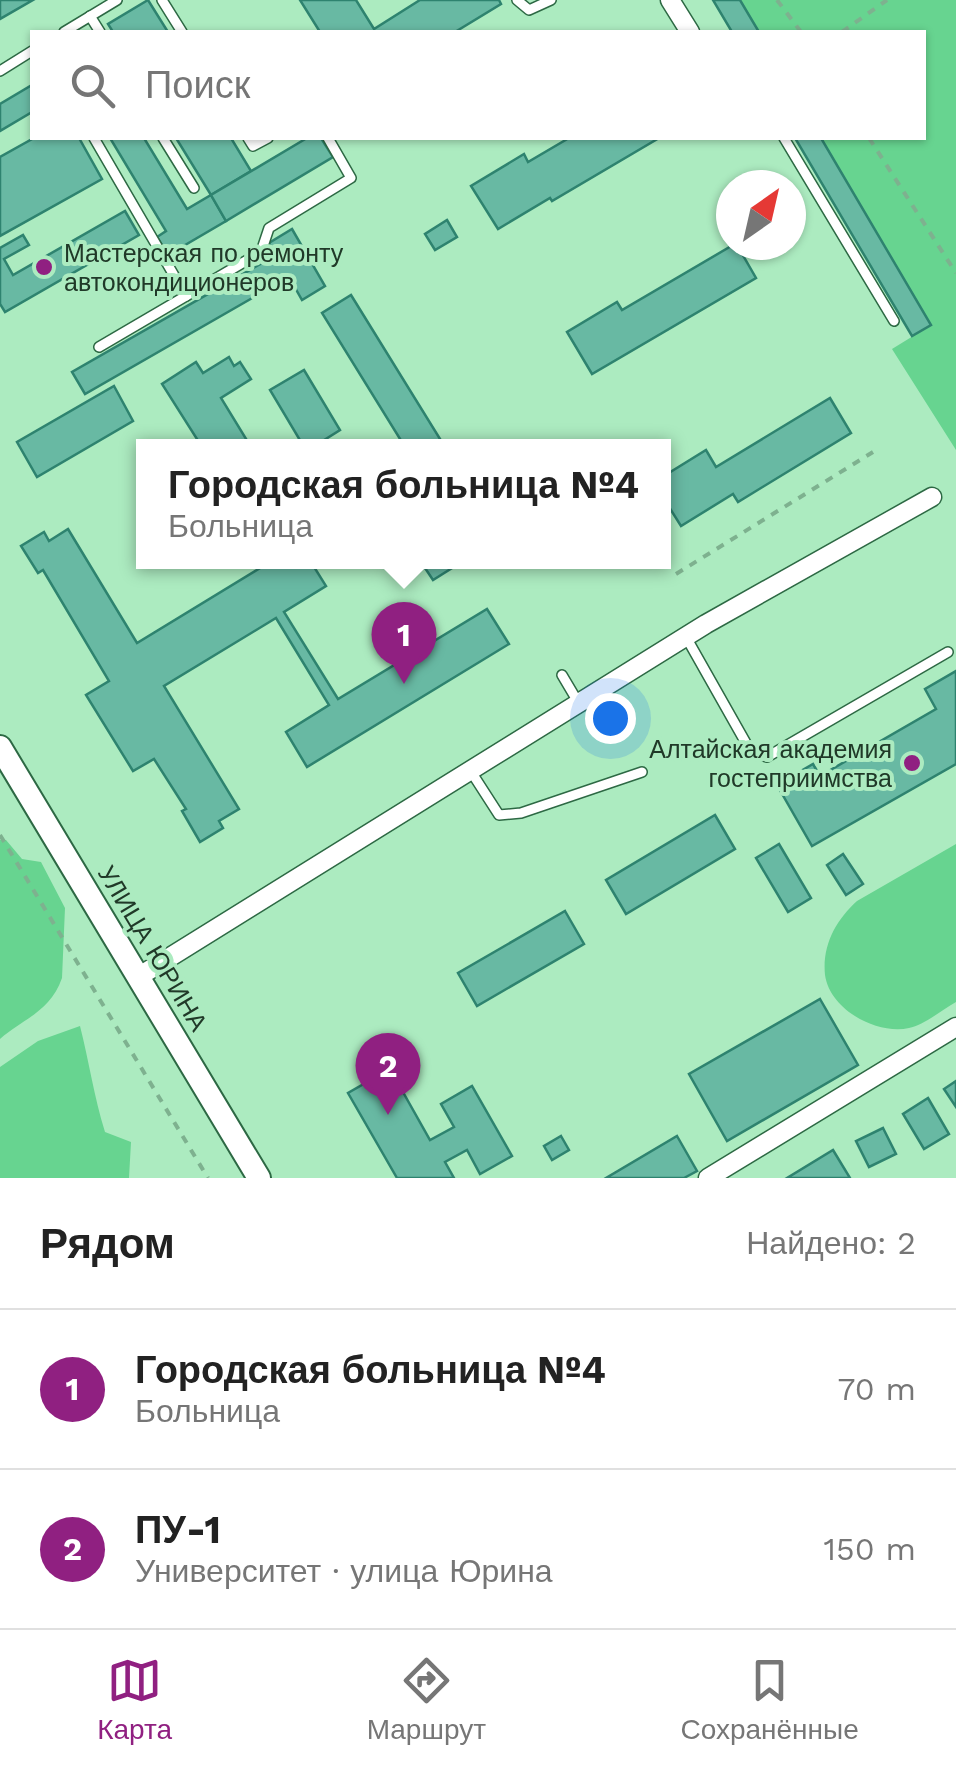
<!DOCTYPE html>
<html lang="ru">
<head>
<meta charset="utf-8">
<style>
	:root { --surface:#fff; --page:#f6f6f6; --text:#222; --muted:#767676; --line:#e0e0e0; --accent:#902081 }
	body { margin:0; font-family:"Work Sans",sans-serif; background:var(--page); color:var(--text) }
	.compass { position:absolute; left:716px; top:170px; width:90px; height:90px; border-radius:50%; background:var(--surface); box-shadow:0 2px 8px #0004; rotate:34deg }
	.you { position:absolute; left:610px; top:718px; width:35px; height:35px; margin:-25px; border:8px solid #fff; border-radius:50%; background:#1a73e8; box-shadow:0 0 0 15px #1a73e833 }
	.badge { display:grid; place-items:center; width:65px; height:65px; border-radius:50%; background:var(--accent); color:#fff; font-size:32px; font-weight:700 }
	.pin { position:absolute; translate:-50% -82px; filter:drop-shadow(0 2px 5px #0008) }
	.pin::after { content:''; position:absolute; top:52px; width:35px; height:30px; background:inherit; clip-path:polygon(0 0,100% 0,50% 100%) }
	.popup { position:absolute; left:136px; top:439px; width:535px; height:130px; box-sizing:border-box; display:grid; place-content:center; border-radius:0px; background:var(--surface); filter:drop-shadow(0 2px 8px #0005); font-size:32px; white-space:nowrap; color:var(--muted) }
	.popup b { font-size:38px; color:var(--text) }
	.popup::after { content:''; position:absolute; left:50%; top:100%; margin-left:-20px; border:20px solid transparent; border-top-color:var(--surface) }
	.list { margin:0; padding:0; list-style:none }
	h2 { display:flex; justify-content:space-between; align-items:center; height:130px; margin:0; padding:0 40px; font-size:42px }
	h2 small { font-size:32px; font-weight:400; color:var(--muted) }
	.list li { display:grid; grid-template-columns:65px 1fr auto; gap:30px; align-items:center; box-sizing:border-box; height:160px; padding:0 40px; border-top:2px solid var(--line) }
	.list b { display:block; font-size:38px; white-space:nowrap }
	.list p { margin:0; font-size:32px; white-space:nowrap; color:var(--muted) }
	.list em { font-size:32px; font-style:normal; color:var(--muted) }
	.icon { flex:none; width:55px; height:55px; fill:none; stroke:currentColor; stroke-width:2; stroke-linecap:round; stroke-linejoin:round }
	.map { position:relative; flex:none; width:956px; height:1178px; overflow:hidden }
	.search { position:absolute; background:var(--surface); box-shadow:0 2px 8px #0004; left:30px; right:30px; top:30px; height:110px; display:flex; align-items:center; gap:25px; box-sizing:border-box; padding:0 35px; border-radius:0px; color:var(--muted); font-size:38px }
	.sheet { height:450px; background:var(--surface) }
	nav { display:flex; justify-content:space-around; align-items:center; box-sizing:border-box; height:140px; border-top:2px solid var(--line); background:var(--surface); font-size:28px; color:var(--muted) }
	nav a { display:grid; justify-items:center; gap:5px }
	nav .on { color:var(--accent) }
	.map>svg:first-child { display:block }
	.green { fill:#67d490 }
	.building { fill:#68b9a3; stroke:#2e836f; stroke-width:2.5 }
	.lines { fill:none; stroke-linecap:round; stroke-linejoin:round }
	.service-casing { stroke:#2d6944; stroke-width:12 }
	.minor-casing { stroke:#2d6944; stroke-width:21 }
	.secondary-casing { stroke:#2d6944; stroke-width:26 }
	.path { stroke:#7eb18f; stroke-width:4; stroke-dasharray:8 8; stroke-linecap:butt }
	.service { stroke:#fff; stroke-width:9 }
	.minor { stroke:#fff; stroke-width:18 }
	.secondary { stroke:#fff; stroke-width:22 }
	.poi-dot { fill:#902081; stroke:#acebc0; stroke-width:4 }
	.labels { text-anchor:middle; stroke-width:8; stroke-linejoin:round; paint-order:stroke }
	.poi-label { font-size:25px; fill:#203928; stroke:#acebc0; text-anchor:start }
	.street-label { font-size:25px; fill:#203928; stroke:#acebc0 }
</style>
</head>
<body>
<div class="map">
<svg width="956" height="1178" viewBox="0 0 956 1178">
	<rect width="100%" height="100%" fill="#acebc0"/>
	<!-- green -->
	<g class="green">
		<path d="M740 0H956V450L892 349 931 325 821 138H924V32H759Z"/>
		<path d="M0 840H6L22 859 41 862 65 908 62 978C50 1012 24 1018 0 1039Z"/>
		<path d="M956 844V1002C942 1010 924 1025 909 1028 877 1035 830 1010 825 975 822 945 836 920 857 901Z"/>
		<path d="M80 1026C89 1061 94 1097 105 1132L131 1142 129 1178H0V1067L38 1041Z"/>
	</g>
	<!-- building -->
	<g class="building">
		<path d="M0 0H33L0 19Z"/>
		<path d="M148 0 168 32H113L108 24Z"/>
		<path d="M300 0H356L374 29 420 0H499L501 4 455 32H320Z"/>
		<path d="M713 0H740L759 32H732Z"/>
		<path d="M32 85V112L0 131V104Z"/>
		<path d="M34 138H79L102 179 0 236V157Z"/>
		<path d="M110 138H144L187 209 211 195 226 221 168 255 157 237 166 231Z"/>
		<path d="M176 138H231L251 171 211 195Z"/>
		<path d="M307 138H321L333 157 226 221 211 195Z"/>
		<path d="M569 138H659L552 201 550 198 498 229 471 186 524 154 528 162Z"/>
		<path d="M795 138H821L931 325 912 336Z"/>
		<path d="M125 211 139 235 5 312 0 304V248L23 235 29 245 4 259 13 275Z"/>
		<path d="M447 220 457 237 435 250 425 234Z"/>
		<path d="M292 229 325 286 302 300 289 277 85 394 72 372 276 255 269 243Z"/>
		<path d="M733 245H737L756 278 592 374 567 332 617 302 622 310Z"/>
		<path d="M351 295 445 447H405L322 313Z"/>
		<path d="M229 357 234 366 240 362 251 379 221 398 251 447H202L162 384 196 362 203 373Z"/>
		<path d="M304 370 340 430 313 447H304L270 390Z"/>
		<path d="M114 386 133 421 37 477 17 442Z"/>
		<path d="M830 398 851 433 738 502 733 494 681 526 664 499V476L706 450 716 467Z"/>
		<path d="M68 529 137 643 270 562H311L326 586 284 612 338 699 487 609 509 644 307 767 286 732 329 705 276 618 164 686 239 809 219 821 223 828 200 842 182 811 186 809 154 759 133 771 86 695 109 681 43 570 38 573 21 546 44 532 49 541Z"/>
		<path d="M421 562H459L460 563 433 580Z"/>
		<path d="M956 671V764L812 846 777 785 813 764 820 776 936 709 925 689Z"/>
		<path d="M715 815 735 849 626 914 606 880Z"/>
		<path d="M779 844 811 898 788 912 756 858Z"/>
		<path d="M843 854 863 884 846 895 827 865Z"/>
		<path d="M565 911 584 944 477 1006 458 973Z"/>
		<path d="M820 999 858 1065 727 1141 689 1074Z"/>
		<path d="M390 1069 430 1140 454 1127 441 1104 472 1086 512 1156 480 1174 467 1150 445 1162 454 1178H397L348 1093Z"/>
		<path d="M956 1081V1107L944 1089Z"/>
		<path d="M928 1098 949 1134 924 1149 903 1114Z"/>
		<path d="M883 1128 896 1154 869 1167 856 1141Z"/>
		<path d="M561 1136 569 1150 552 1160 544 1146Z"/>
		<path d="M677 1136 697 1171 684 1178H606Z"/>
		<path d="M833 1150 850 1178H787Z"/>
	</g>
	<g class="lines">
		<defs>
			<g id="service">
				<path d="M162 0 182 32"/>
				<path d="M517 0 529 10 551 0"/>
				<path d="M90 16 100 32"/>
				<path d="M64 32 117 0"/>
				<path d="M0 71 32 51"/>
				<path d="M94 138 186 296"/>
				<path d="M163 138 194 188"/>
				<path d="M248 138 253 146 268 138"/>
				<path d="M784 138 894 321"/>
				<path d="M99 347 261 252 269 228 351 178 328 138"/>
				<path d="M686 637 751 752 767 757 948 652"/>
				<path d="M562 675 578 702"/>
				<path d="M470 770 499 815 521 813 642 772"/>
			</g>
			<g id="minor">
				<path d="M670 0 690 32"/>
				<path d="M138 977 706 624 932 497"/>
				<path d="M708 1178 956 1027"/>
			</g>
			<path id="secondary" d="M0 747 259 1178"/>
		</defs>
		<!-- service casing -->
		<use href="#service" class="service-casing"/>
		<!-- minor casing -->
		<use href="#minor" class="minor-casing"/>
		<!-- secondary casing -->
		<use href="#secondary" class="secondary-casing"/>
		<!-- path -->
		<g class="path">
			<path d="M777 0 801 32"/>
			<path d="M842 32 887 0"/>
			<path d="M869 138 956 273"/>
			<path d="M676 574 873 452"/>
			<path d="M0 835 208 1178"/>
		</g>
		<!-- service -->
		<use href="#service" class="service"/>
		<!-- minor -->
		<use href="#minor" class="minor"/>
		<!-- secondary -->
		<use href="#secondary" class="secondary"/>
	</g>
	<!-- markers -->
	<g class="poi-dot">
		<circle cx="44" cy="267" r="10"/>
		<circle cx="912" cy="763" r="10"/>
	</g>
	<g class="labels">
		<!-- poi labels -->
		<g class="poi-label">
			<text x="64" y="262">Мастерская по ремонту<tspan x="64" dy="29">автокондиционеров</tspan></text>
			<text x="892" y="758" text-anchor="end">Алтайская академия<tspan x="892" dy="29">гостеприимства</tspan></text>
		</g>
		<!-- street labels -->
		<g class="street-label">
			<text transform="translate(153 948) rotate(59)" y="9">УЛИЦА ЮРИНА</text>
		</g>
	</g>
</svg>
<svg class="compass" viewBox="-18 -18 36 36"><path d="M0-13l5 13h-10z" fill="#e53935"/><path d="M0 13l5-13h-10z" fill="#767676"/></svg>
<div class="you"></div>
<div class="pin badge" style="left:404px;top:684px">1</div>
<div class="popup"><b>Городская больница №4</b>Больница</div>
<div class="pin badge" style="left:388px;top:1115px">2</div>
<div class="search"><svg class="icon" aria-label="search" viewBox="0 0 24 24"><circle cx="10" cy="10" r="6"/><path d="M15 15l6 6"/></svg>Поиск</div>
</div>
<section class="sheet">
<h2>Рядом<small>Найдено: 2</small></h2>
<ul class="list">
<li><span class="badge">1</span><div><b>Городская больница №4</b><p>Больница</p></div><em>70 m</em></li>
<li><span class="badge">2</span><div><b>ПУ-1</b><p>Университет · улица Юрина</p></div><em>150 m</em></li>
</ul>
</section>
<nav>
<a class="on"><svg class="icon" aria-label="map" viewBox="0 0 24 24"><path d="M3 6l6-2 6 2 6-2v14l-6 2-6-2-6 2zM9 4v14M15 6v14"/></svg>Карта</a>
<a><svg class="icon" aria-label="directions" viewBox="0 0 24 24"><path d="M12 3l9 9-9 9-9-9zM9 14v-3h6M13 9l2 2-2 2"/></svg>Маршрут</a>
<a><svg class="icon" aria-label="saved" viewBox="0 0 24 24"><path d="M7 4h10v16l-5-4-5 4z"/></svg>Сохранённые</a>
</nav>
</body>
</html>
